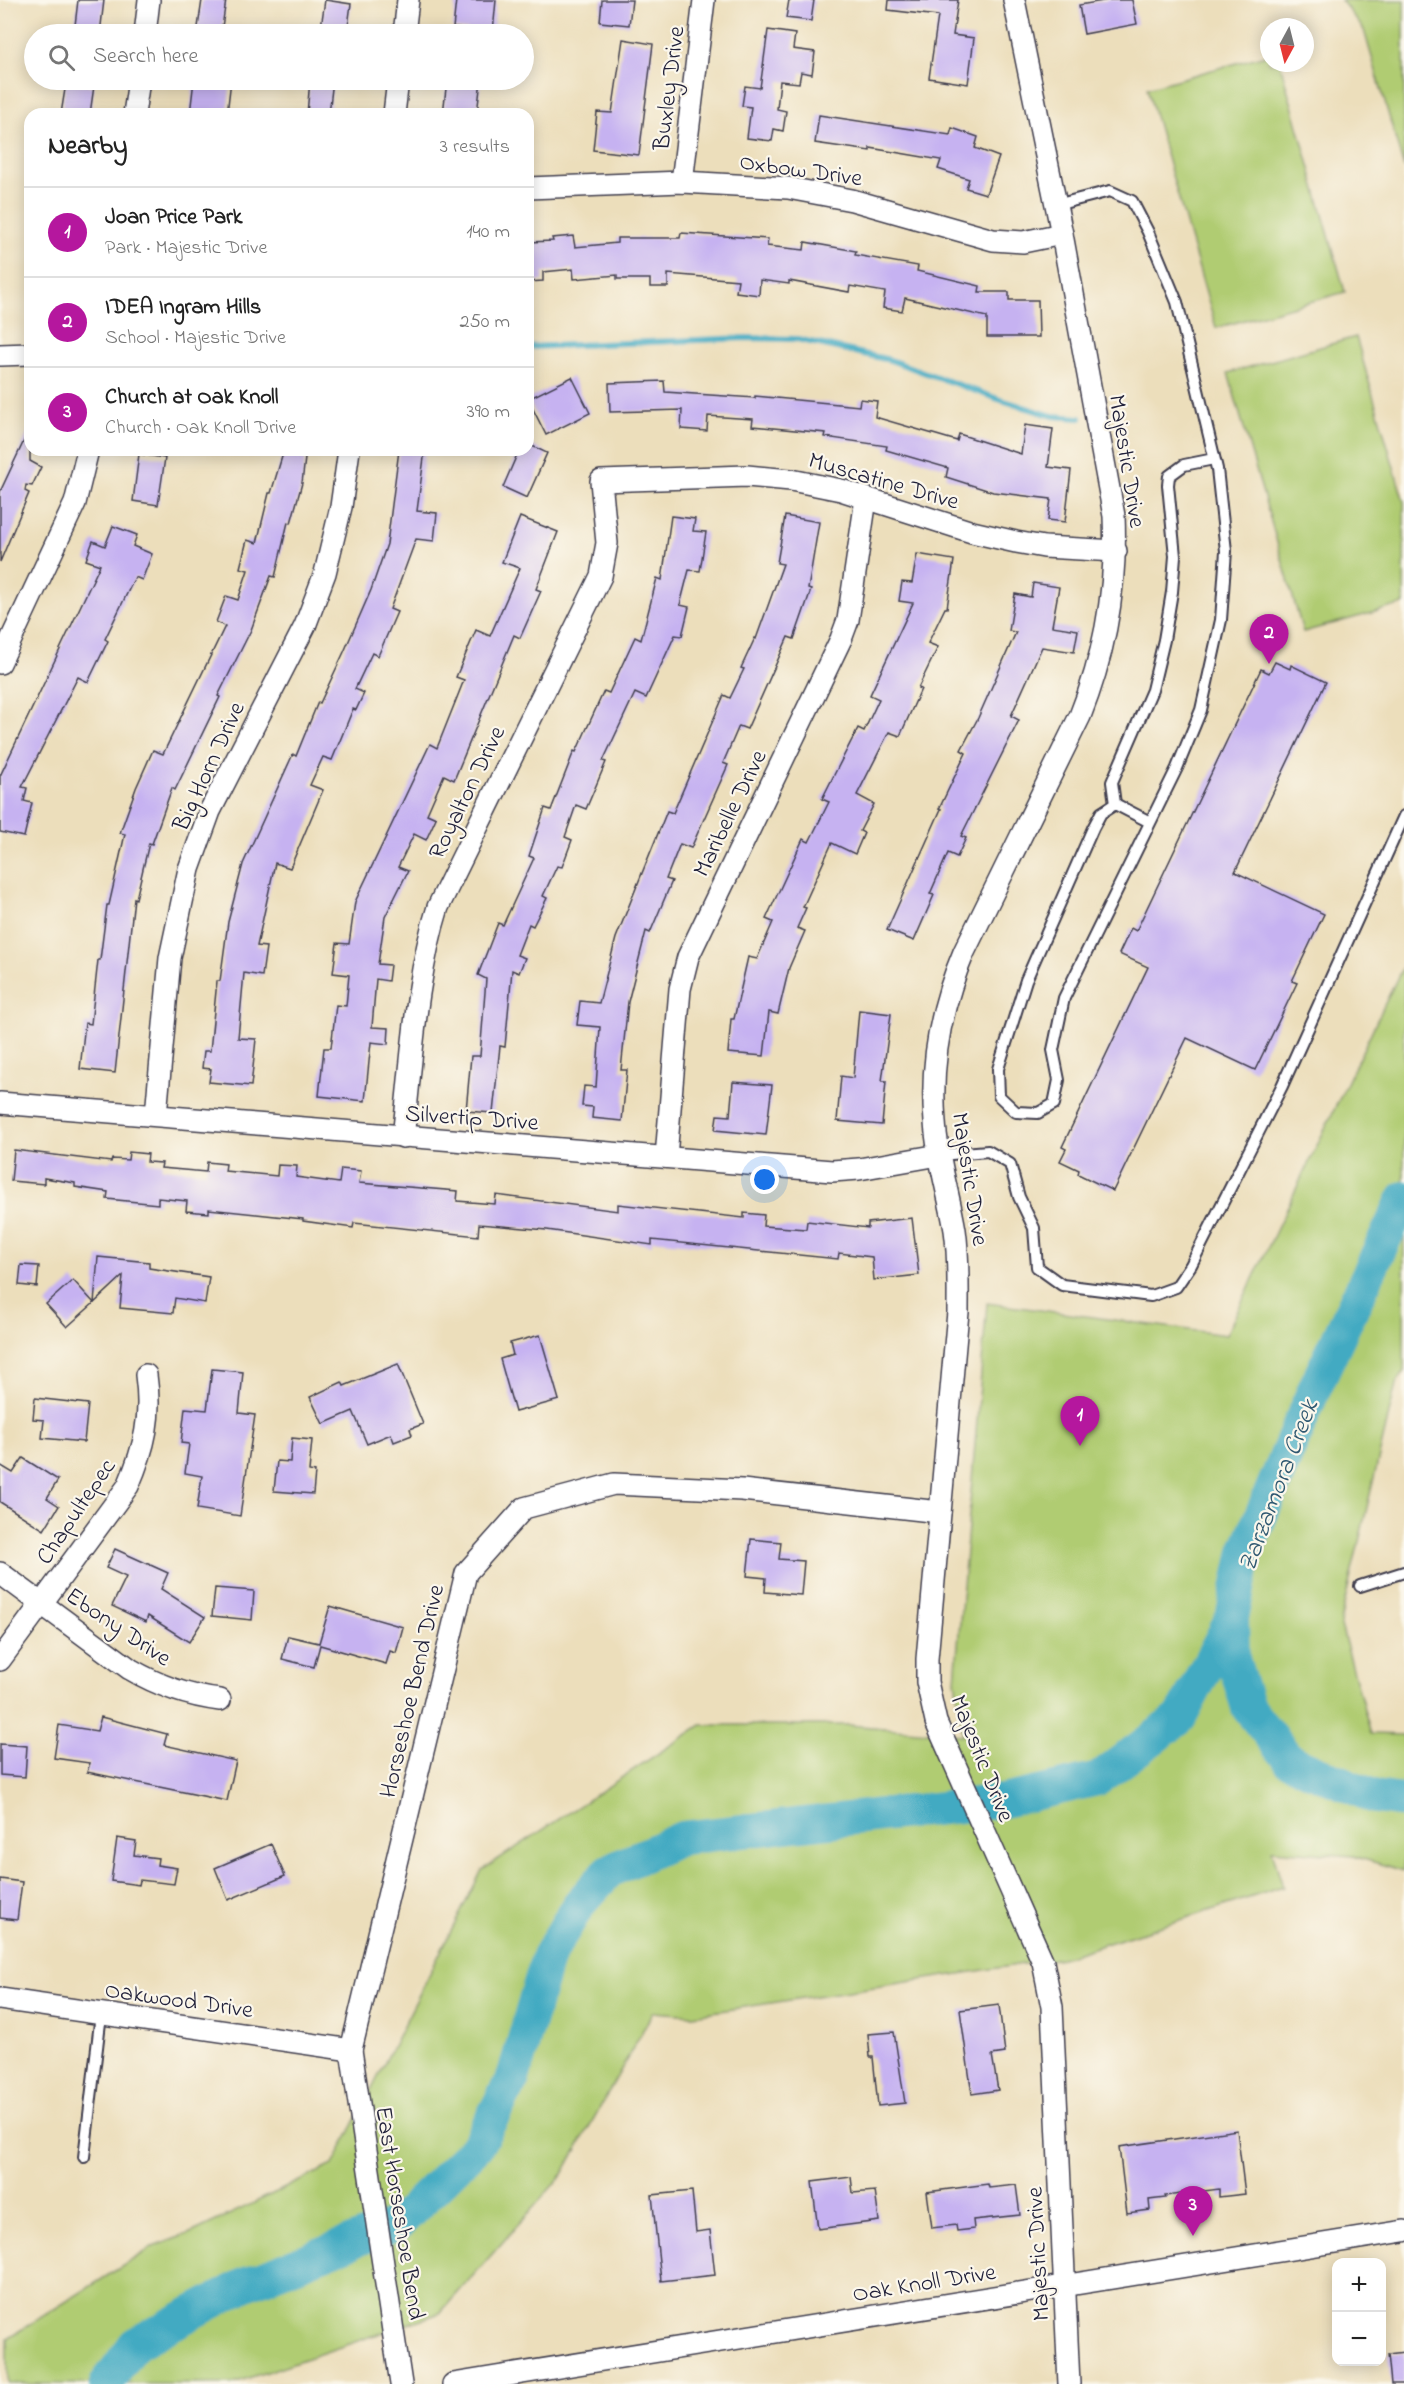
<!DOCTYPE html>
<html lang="en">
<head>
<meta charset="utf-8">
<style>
	:root { --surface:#fff; --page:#f6f6f6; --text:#222; --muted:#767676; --line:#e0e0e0; --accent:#b5179e }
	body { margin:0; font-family:"Indie Flower",sans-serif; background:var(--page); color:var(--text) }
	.controls { position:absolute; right:18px; bottom:18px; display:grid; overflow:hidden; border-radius:12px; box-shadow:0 3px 15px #0003 }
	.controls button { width:54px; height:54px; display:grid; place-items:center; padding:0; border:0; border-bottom:2px solid var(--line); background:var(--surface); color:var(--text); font:30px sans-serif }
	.compass { position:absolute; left:1260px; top:18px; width:54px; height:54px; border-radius:50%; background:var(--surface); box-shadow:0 3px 15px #0003; rotate:187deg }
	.you { position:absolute; left:765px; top:1180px; width:21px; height:21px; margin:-15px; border:4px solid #fff; border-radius:50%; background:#1a73e8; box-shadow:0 0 0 9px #1a73e833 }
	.badge { display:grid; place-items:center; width:39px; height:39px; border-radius:50%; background:var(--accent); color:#fff; font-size:20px; font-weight:700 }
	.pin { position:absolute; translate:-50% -50px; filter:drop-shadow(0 2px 3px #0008) }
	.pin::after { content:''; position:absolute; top:32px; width:21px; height:18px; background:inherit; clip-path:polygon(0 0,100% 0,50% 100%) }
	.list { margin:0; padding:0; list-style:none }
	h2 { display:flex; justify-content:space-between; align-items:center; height:78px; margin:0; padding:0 24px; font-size:26px }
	h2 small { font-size:20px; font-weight:400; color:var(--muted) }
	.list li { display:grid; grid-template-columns:39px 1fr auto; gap:18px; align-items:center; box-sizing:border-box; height:90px; padding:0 24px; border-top:2px solid var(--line) }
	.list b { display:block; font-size:22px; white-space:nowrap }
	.list p { margin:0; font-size:20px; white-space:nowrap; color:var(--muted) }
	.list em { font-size:20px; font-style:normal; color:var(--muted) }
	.icon { flex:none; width:33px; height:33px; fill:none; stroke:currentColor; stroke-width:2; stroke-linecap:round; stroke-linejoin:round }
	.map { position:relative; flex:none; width:1404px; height:2384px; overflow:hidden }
	.search { position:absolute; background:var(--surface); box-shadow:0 3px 15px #0003; left:24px; top:24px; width:510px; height:66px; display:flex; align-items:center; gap:15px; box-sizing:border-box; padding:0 21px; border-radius:33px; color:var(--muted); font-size:22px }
	.panel { position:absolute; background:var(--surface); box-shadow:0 3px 15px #0003; left:24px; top:108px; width:510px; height:348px; border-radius:18px }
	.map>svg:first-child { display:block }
	.green { fill:#b0cc72; stroke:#697756; stroke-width:1.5 }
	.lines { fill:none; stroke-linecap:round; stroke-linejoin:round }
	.stream { stroke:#42aac2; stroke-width:6 }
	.river { stroke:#42aac2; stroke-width:34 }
	.building { fill:#c6b2f1 }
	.lane-casing { stroke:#403e4e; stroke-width:14 }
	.street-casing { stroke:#403e4e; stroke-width:24 }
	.lane { stroke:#fff; stroke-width:10 }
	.street { stroke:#fff; stroke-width:21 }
	.labels { text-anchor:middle; stroke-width:4.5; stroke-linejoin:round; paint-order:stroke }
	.street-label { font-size:24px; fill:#22223b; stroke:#fbf7ec }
	.water-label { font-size:26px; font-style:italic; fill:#2f5871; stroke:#fbf7ec }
</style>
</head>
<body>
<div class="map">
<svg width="1404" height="2384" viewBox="0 0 1404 2384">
	<rect width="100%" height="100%" fill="#fbf7ec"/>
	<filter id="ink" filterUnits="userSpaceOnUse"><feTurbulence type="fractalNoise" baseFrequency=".0167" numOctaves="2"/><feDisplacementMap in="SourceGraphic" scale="12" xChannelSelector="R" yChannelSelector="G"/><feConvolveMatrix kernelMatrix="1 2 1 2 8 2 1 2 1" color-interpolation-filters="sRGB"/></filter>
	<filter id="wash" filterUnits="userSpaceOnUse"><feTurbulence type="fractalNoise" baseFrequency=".008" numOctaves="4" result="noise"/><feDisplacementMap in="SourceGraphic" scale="24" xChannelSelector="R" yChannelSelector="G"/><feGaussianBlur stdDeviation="1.35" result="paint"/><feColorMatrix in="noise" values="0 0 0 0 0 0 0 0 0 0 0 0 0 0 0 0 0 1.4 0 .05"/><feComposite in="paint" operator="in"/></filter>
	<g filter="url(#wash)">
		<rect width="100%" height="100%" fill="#ecdebb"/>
		<!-- green -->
		<g class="green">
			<path d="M1341 0H1404V168L1364 30Z"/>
			<path d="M1269 54V63H1280L1345 292 1216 328 1147 88Z"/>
			<path d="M1356 337 1404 502V604L1303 632 1228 373Z"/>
			<path d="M1404 964V1371L1396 1384 1340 1622 1371 1734 1404 1735V1871L1353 1856 1272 1850 1283 1887 1062 1958 693 2015 653 2012 563 2174 440 2313 231 2384H8V2338L153 2247 193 2232 333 2165 482 1870 701 1725H849L963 1735 955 1680 987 1303 1226 1335Z"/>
		</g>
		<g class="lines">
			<!-- stream -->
			<g class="stream">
				<path d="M1403 306 1404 305"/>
				<path d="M528 347 746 338 797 339 890 360 998 399 1053 416 1080 418"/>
			</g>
			<!-- river -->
			<g class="river">
				<path d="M1404 1198 1315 1387 1246 1551 1232 1618 1233 1659 1248 1708 1290 1761 1375 1797 1404 1801"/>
				<path d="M106 2384 135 2344 244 2285 399 2223 477 2146 513 2078 548 1956 580 1903 609 1871 682 1838 1003 1801 1098 1779 1180 1718 1232 1618"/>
			</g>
		</g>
		<g id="blocks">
			<!-- building -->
			<g class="building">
				<path d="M78 0H104L100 34H74Z"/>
				<path d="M202 0H226L221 34H197Z"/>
				<path d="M325 0 351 4 347 34H320Z"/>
				<path d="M456 0H496L493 32 453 28Z"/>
				<path d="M602 0H632L629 25 600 22Z"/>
				<path d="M789 0H814L811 21 786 18Z"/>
				<path d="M889 0H958L953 35 974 38 968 84 929 78 938 16 888 10Z"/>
				<path d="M1109 0H1132L1137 24 1084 34 1079 5Z"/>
				<path d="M768 30 795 34 793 49 815 52 812 74 801 72 799 83 780 81 777 109 786 111 783 131 774 129 772 141 747 138 751 107 742 106 745 86 760 88Z"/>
				<path d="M623 39 653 44 639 155 593 150 597 112 612 113Z"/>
				<path d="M194 80H231L227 114H190Z"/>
				<path d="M310 80H333L329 114H307Z"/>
				<path d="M447 80H481L477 114H443Z"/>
				<path d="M66 83 94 86 90 114H61Z"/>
				<path d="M819 115 950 135 952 128 978 137 975 148 999 157 986 194 966 188 969 179 938 169 941 160 870 148V151L815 143Z"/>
				<path d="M681 233 768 239 767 246 804 250 805 242 856 251 855 255 918 266 917 271 980 286 979 292H1009V300H1038L1039 337H987V317L905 298 902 311 883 308 885 292 850 286 849 292 789 281V284L760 280 759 295 736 292 738 280 668 274V287H650V279H617V275L574 279 573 269 543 272V281L528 282V242L553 241 552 238 573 236 575 247 617 243V238H680Z"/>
				<path d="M572 377 590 413 546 435 528 399Z"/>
				<path d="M664 381 665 392 755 398V396L859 406 860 399 877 401 875 417 957 441 959 434 1021 454 1025 425 1053 429 1048 467 1071 470 1065 522 1048 520 1051 499 993 492 946 477 948 468 886 450 887 446 825 437 826 433 752 426 753 419 708 416 707 431 681 429 682 410 610 412 609 383Z"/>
				<path d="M30 428V461L41 467 32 486 26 485 25 491 29 493 0 562V492Z"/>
				<path d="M528 444 547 453 527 498 503 487 519 450H528Z"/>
				<path d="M284 450H306L302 483 291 523 288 522 275 577 271 576 251 630 218 696 220 697 175 790 172 788 152 844 149 843 136 899 134 898 115 1073 80 1069 85 1023 91 1024 98 960H100L107 905H109L125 834 120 833 136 788 153 750 163 754 225 626 216 622 226 596 238 600 248 570 240 568 247 540 257 543 269 493H271Z"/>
				<path d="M399 450H425L417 511 437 513 434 541 416 539 390 609 397 612 378 656 372 653 355 689 364 693 356 710 353 709 332 760 323 757 310 785 323 790 290 868 275 863 257 946 266 947 262 976 244 973 238 1038 256 1039 251 1086 209 1082 211 1069 202 1068 204 1051H210L217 981H220L228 922 243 864 293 754 296 756 318 702 320 703 344 652 371 590 387 544Z"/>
				<path d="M139 454 165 458 158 505 133 501Z"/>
				<path d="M671 516 695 519 693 531 706 532 700 571 689 570 680 605 689 607 682 636 675 635 646 698 635 693 603 761 606 762 586 809 576 805 565 837 572 840 562 867 557 866 543 896 547 898 533 926 529 924 517 955 525 958 519 973 512 970 505 1047 500 1046 493 1113 466 1111 471 1056H480L486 979 478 975 498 923 503 925 534 858 529 856 545 808 551 810 574 751 576 752 604 691 609 693 635 637 641 640 657 578 662 580Z"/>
				<path d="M785 516 819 522 808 589 811 590 794 639 788 637 747 729 739 726 723 763 728 765 691 848 680 844 666 879 672 881 650 933 646 931 628 1002 621 1070H627L622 1121 592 1118 593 1107 582 1106 584 1086 596 1087 600 1027 577 1025 580 1001 599 1003 616 938 667 811 673 813 724 695 730 698 744 669 741 668 755 638 756 639 783 564 777 563Z"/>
				<path d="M520 517 558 532 536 589 541 591 520 638 514 635 454 780 444 775 427 814 436 818 426 840 414 834 398 867 408 871 385 917 378 964 390 965 388 981 376 979 372 1027 389 1028 388 1044 371 1042 365 1101 319 1096 324 1048H331L336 1005 346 1006 349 975 333 973 337 943 349 944 355 902 430 744 437 748 464 680 456 677 476 630 490 636 520 568 502 562Z"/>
				<path d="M113 526 137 535 133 546 152 554 142 580 135 577 105 639 108 641 88 682 78 677 22 787 27 788 24 801 32 803 24 837 0 832V776L100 565 86 560 93 541 105 546Z"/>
				<path d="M917 554 954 560 947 608H945L928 643 938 647 918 688 921 689 900 736 889 732 857 795 874 804 860 831 864 833 855 854 832 843 803 907 806 908 797 928 805 931 789 968 778 1014 769 1012 764 1056 728 1053 731 1019H734L748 957 757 959 773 922 766 919 803 839 809 842 829 802 822 799 835 773 858 728 864 731 879 699 870 695 913 603 899 601 902 582 912 583Z"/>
				<path d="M1033 583 1059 587 1052 626 1078 630 1074 652 1042 647 1011 716 1019 720 961 836 966 838 957 857 948 853 930 894 934 895 914 941 887 930 941 809H939L966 753 961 750 978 718 1016 632 1009 631 1015 594 1031 597Z"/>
				<path d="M1275 662 1290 669 1291 665 1326 682 1235 872 1324 914 1292 981 1297 983 1255 1070 1187 1038 1113 1191 1078 1174 1079 1170 1060 1161 1066 1149 1062 1147 1148 967 1119 954 1131 928 1136 931 1261 669 1269 673Z"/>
				<path d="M859 1010 891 1014 882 1081H886L882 1125 837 1121 841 1076 853 1078Z"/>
				<path d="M733 1082 772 1085 766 1135 715 1130 717 1115 730 1116Z"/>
				<path d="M14 1150 111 1162 112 1159 128 1160 129 1152 148 1154 147 1162 162 1163 161 1168 206 1172 207 1162 226 1164 225 1171 277 1176 278 1165 297 1166 296 1177 339 1183 341 1169 361 1171 359 1183 458 1191 457 1201 495 1204 496 1195 618 1211V1204L744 1218V1213L764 1215 763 1226 806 1229 807 1221 868 1228V1223L912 1218 919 1275 874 1280 872 1257 839 1253 838 1259 652 1240V1245L547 1230 479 1224 478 1236 354 1223 353 1228 303 1221V1219L209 1209V1213L186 1211 187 1201 158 1198V1204L107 1199 108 1192 75 1187V1183L44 1178V1184L11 1181Z"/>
				<path d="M98 1257 149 1262V1268L209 1277 205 1303 175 1298 173 1313 120 1308 123 1276 94 1303Z"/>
				<path d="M21 1265 39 1266 37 1287 19 1285Z"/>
				<path d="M73 1280 94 1303 67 1327 46 1304Z"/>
				<path d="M540 1335 559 1400 515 1412 500 1359 513 1355 510 1343Z"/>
				<path d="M398 1364 423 1424 410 1429 412 1435 394 1442 391 1434 367 1444 353 1411 323 1424 310 1397 342 1382 344 1386Z"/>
				<path d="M212 1369 243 1372 239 1413 255 1415 240 1516 197 1509 202 1476 185 1473 189 1444 181 1443 185 1408 207 1410Z"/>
				<path d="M35 1398 88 1404 84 1442 42 1438 44 1420 33 1419Z"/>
				<path d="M292 1438 312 1440 309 1471 315 1472 313 1494 274 1491 277 1461 290 1462Z"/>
				<path d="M23 1458 58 1480 47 1498 59 1506 44 1530 0 1502V1465L13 1473Z"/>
				<path d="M751 1539 781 1542 779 1559 804 1561 801 1595 765 1592 766 1578 747 1576Z"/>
				<path d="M115 1549 168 1573 161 1589 205 1617 189 1642 148 1616 146 1622 112 1606 126 1577 106 1568Z"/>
				<path d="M215 1588 254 1591 252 1620 212 1616Z"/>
				<path d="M330 1606 403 1627 396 1653 390 1651 386 1664 320 1645 314 1667 282 1659 288 1636 319 1643Z"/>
				<path d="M101 1717 167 1734 164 1745 236 1761 227 1801 87 1772 90 1763 54 1758 59 1725 97 1731Z"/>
				<path d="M0 1744 27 1746 25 1777 0 1775Z"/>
				<path d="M117 1838 136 1841 134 1855 158 1858 157 1865 177 1868 174 1884 140 1880 139 1885 111 1881Z"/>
				<path d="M271 1844 285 1876 228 1900 215 1868Z"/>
				<path d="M0 1879 22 1882 17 1920 0 1918Z"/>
				<path d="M999 2005 1005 2053 992 2055 998 2090 972 2094 960 2010Z"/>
				<path d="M894 2032 905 2103 878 2106 873 2057H870L868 2034Z"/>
				<path d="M1237 2130 1245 2194 1219 2197V2189L1165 2196 1166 2198 1149 2200 1150 2210 1127 2213 1119 2147Z"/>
				<path d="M851 2177 853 2193 875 2191 879 2221 818 2229 812 2182Z"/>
				<path d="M988 2184 989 2188 1016 2185 1020 2215 973 2220 974 2229 957 2231 956 2225 932 2228 927 2192Z"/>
				<path d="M692 2191 696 2232 710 2230 715 2275 661 2281 652 2195Z"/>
				<path d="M1404 2352V2384H1391L1388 2354Z"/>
			</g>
		</g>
	</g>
	<g filter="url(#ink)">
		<use href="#blocks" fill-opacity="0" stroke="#403e4e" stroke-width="1.5"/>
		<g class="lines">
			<defs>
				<g id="lane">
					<path d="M1056 205 1110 191 1132 201 1148 232 1177 302 1217 469 1226 551 1221 620 1201 710 1177 768 1064 998 1053 1050 1059 1080 1054 1104 1038 1113 1016 1112 999 1096 998 1069 1026 980 1093 828 1101 813 1115 804 1150 822"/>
					<path d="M1115 804 1112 782 1152 690 1164 640 1172 592 1175 556 1168 485 1169 476 1184 465 1214 459"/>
					<path d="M939 1155 988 1151 1010 1164 1019 1197 1034 1228 1037 1267 1062 1285 1151 1296 1176 1287 1191 1265 1282 1086 1404 816"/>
					<path d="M1360 1586 1404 1572"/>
					<path d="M84 2157 101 2014"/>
				</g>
				<g id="street">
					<path d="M1014 0 1062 234 1114 516C1117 586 1106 651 1080 716L964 952C941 1006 930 1063 935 1122 937 1158 949 1194 955 1230 959 1257 958 1285 958 1312L927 1659V1682L936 1722 1043 1962 1052 2007 1069 2384"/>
					<path d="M145 34 149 0"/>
					<path d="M404 34 408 0"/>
					<path d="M134 114 139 80"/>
					<path d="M394 114 398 80"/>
					<path d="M682 182 704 0"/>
					<path d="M528 188 682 182 788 188 852 200 993 240 1023 242 1062 234"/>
					<path d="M0 355 30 354"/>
					<path d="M0 663 75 503 88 450"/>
					<path d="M0 1103 832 1171 859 1169 939 1155"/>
					<path d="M156 1115 170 958 189 869 210 811 305 626 325 573 341 507 349 450"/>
					<path d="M403 1137C412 1062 415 980 438 907L601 576 607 543 601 481 747 476 791 480 841 490 972 532 1016 542 1044 547 1116 551"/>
					<path d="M666 1157 680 989 688 957 841 639 848 620 866 499"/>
					<path d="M0 1573 130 1669C159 1686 187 1696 220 1700"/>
					<path d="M0 1660 128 1486C145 1447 152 1417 146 1375"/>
					<path d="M0 1999 351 2050"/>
					<path d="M401 2384 351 2050 466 1573 524 1508 614 1484 742 1490 940 1512"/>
					<path d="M453 2384 1404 2231"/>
				</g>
			</defs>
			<!-- lane casing -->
			<use href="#lane" class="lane-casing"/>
			<!-- street casing -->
			<use href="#street" class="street-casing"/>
			<!-- lane -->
			<use href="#lane" class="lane"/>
			<!-- street -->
			<use href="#street" class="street"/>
		</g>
	</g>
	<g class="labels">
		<!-- street labels -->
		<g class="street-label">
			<text transform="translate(668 88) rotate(-83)" y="8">Buxley Drive</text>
			<text transform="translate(801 169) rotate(8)" y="8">Oxbow Drive</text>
			<text transform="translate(1128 461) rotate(81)" y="8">Majestic Drive</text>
			<text transform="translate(884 480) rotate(16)" y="8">Muscatine Drive</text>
			<text transform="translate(208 766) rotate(-65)" y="8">Big Horn Drive</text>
			<text transform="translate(466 792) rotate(-64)" y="8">Royalton Drive</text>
			<text transform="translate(729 813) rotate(-64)" y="8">Maribelle Drive</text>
			<text transform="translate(472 1117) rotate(4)" y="8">Silvertip Drive</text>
			<text transform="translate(971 1179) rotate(81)" y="8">Majestic Drive</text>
			<text transform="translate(75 1511) rotate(-56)" y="8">Chapultepec</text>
			<text transform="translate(119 1626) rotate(34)" y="8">Ebony Drive</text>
			<text transform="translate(411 1691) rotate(-77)" y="8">Horseshoe Bend Drive</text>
			<text transform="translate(983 1758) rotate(68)" y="8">Majestic Drive</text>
			<text transform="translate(179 1999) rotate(8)" y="8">Oakwood Drive</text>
			<text transform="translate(401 2213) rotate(81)" y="8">East Horseshoe Bend</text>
			<text transform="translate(1037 2254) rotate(-93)" y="8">Majestic Drive</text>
			<text transform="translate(924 2282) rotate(-9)" y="8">Oak Knoll Drive</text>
		</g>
		<!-- water labels -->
		<g class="water-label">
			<text transform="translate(1277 1485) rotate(-69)" y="9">Zarzamora Creek</text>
		</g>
	</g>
</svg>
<div class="controls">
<button>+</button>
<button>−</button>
</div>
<svg class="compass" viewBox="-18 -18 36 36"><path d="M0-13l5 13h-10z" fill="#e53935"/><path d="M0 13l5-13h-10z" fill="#767676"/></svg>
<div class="you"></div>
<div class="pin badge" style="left:1080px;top:1446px">1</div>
<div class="pin badge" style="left:1269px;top:664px">2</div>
<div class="pin badge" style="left:1193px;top:2236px">3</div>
<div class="search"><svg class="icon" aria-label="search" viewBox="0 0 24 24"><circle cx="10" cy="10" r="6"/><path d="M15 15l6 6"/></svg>Search here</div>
<section class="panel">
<h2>Nearby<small>3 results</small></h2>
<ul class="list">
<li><span class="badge">1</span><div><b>Joan Price Park</b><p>Park · Majestic Drive</p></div><em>140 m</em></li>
<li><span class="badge">2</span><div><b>IDEA Ingram Hills</b><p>School · Majestic Drive</p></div><em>250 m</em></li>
<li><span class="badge">3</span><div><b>Church at Oak Knoll</b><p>Church · Oak Knoll Drive</p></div><em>390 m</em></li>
</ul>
</section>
</div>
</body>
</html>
